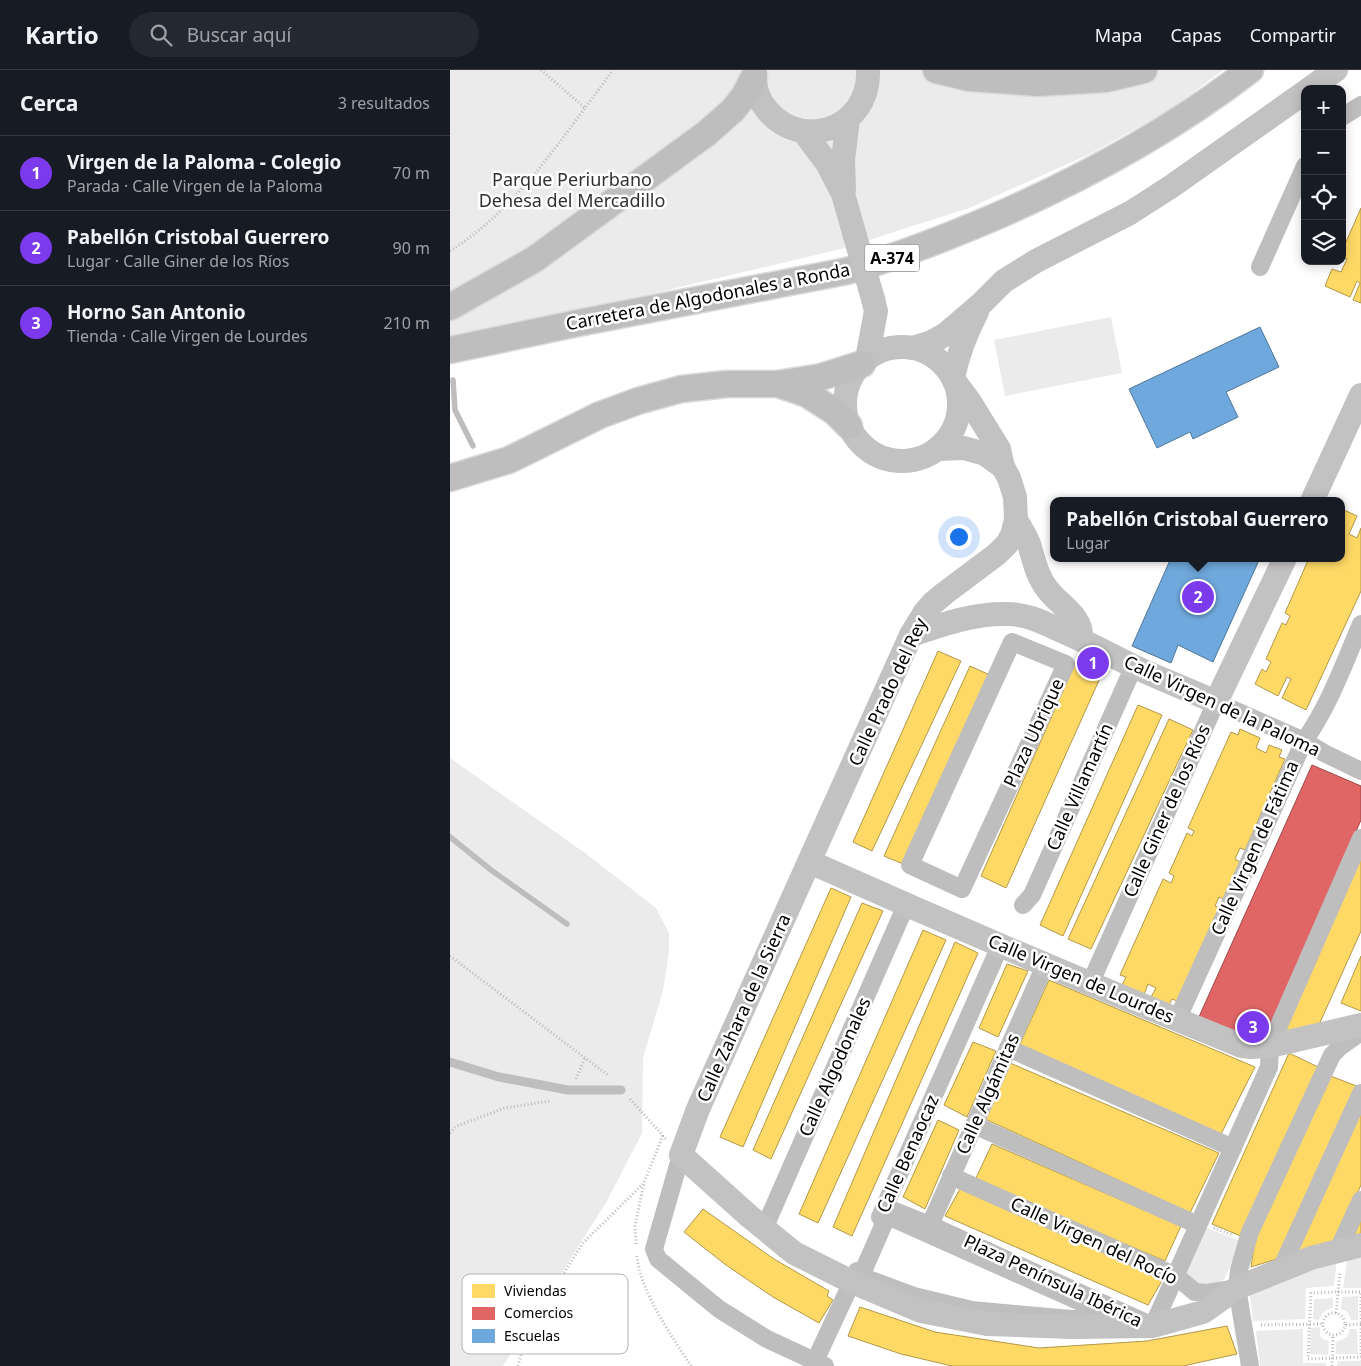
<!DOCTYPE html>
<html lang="es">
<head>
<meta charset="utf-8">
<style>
	:root { --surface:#171b24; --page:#242831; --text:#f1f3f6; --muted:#9ea1a6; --line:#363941; --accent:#7c3aed }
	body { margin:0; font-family:"Noto Sans",sans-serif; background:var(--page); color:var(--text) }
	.controls { position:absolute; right:15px; top:15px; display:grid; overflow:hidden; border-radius:10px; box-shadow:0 2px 12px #0003 }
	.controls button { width:45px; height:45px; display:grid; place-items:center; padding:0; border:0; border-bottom:1px solid var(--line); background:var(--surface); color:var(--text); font:25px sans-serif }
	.you { position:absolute; left:508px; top:466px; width:18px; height:18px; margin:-12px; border:4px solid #fff; border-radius:50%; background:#1a73e8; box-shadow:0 0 0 8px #1a73e833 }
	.badge { display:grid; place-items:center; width:32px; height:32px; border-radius:50%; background:var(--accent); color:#fff; font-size:16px; font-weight:700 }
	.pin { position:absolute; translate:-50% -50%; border:2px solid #fff; box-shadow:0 1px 5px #0006 }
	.popup { position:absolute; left:600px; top:427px; width:295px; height:65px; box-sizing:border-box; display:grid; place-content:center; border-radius:10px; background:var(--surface); filter:drop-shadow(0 1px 4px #0005); font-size:16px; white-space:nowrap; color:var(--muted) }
	.popup b { font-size:19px; color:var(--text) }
	.popup::after { content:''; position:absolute; left:50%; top:100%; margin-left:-10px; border:10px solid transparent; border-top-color:var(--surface) }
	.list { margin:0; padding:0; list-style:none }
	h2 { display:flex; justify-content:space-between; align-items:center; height:65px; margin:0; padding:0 20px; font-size:21px }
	h2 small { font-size:16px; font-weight:400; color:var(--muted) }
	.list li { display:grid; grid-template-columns:32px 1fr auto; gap:15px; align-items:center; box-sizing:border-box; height:75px; padding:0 20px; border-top:1px solid var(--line) }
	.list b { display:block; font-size:19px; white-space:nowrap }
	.list p { margin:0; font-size:16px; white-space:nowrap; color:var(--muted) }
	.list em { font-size:16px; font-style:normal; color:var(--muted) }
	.icon { flex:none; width:28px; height:28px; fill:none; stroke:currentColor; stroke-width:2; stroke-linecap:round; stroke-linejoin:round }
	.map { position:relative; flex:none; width:911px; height:1296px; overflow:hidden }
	header { display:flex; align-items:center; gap:30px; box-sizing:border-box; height:70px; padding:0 25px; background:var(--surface); border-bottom:1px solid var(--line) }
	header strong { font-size:24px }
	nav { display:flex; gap:28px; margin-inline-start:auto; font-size:18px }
	.search { width:350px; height:45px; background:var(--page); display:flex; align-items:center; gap:12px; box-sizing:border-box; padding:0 18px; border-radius:28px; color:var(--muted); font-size:19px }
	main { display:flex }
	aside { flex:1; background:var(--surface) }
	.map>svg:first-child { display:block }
	.green { fill:#ebebeb }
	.homes { fill:#ffd966; stroke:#b29847 }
	.shops { fill:#e06666; stroke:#9d4747 }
	.schools { fill:#6fa8dc; stroke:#4e769a }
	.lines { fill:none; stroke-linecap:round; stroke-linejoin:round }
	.stream { stroke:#bdbdbd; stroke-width:5.5 }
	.primary-casing { stroke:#dbdbdb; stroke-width:29 }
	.path { stroke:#b9b9b9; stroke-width:3; stroke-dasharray:1 2.5; stroke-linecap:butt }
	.lane { stroke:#bebebe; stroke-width:9 }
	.street { stroke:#bebebe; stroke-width:18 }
	.secondary { stroke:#c2c2c2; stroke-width:24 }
	.primary { stroke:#bebebe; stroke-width:26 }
	.secondary-bridge { stroke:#c2c2c2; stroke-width:24 }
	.labels { text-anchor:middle; stroke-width:5; stroke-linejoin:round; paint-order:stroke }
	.shield { fill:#fff; stroke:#4c4c4c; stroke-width:1 }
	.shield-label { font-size:16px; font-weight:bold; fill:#000 }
	.park-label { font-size:18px; fill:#313131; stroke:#fff }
	.street-label { font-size:18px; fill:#000; stroke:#fff }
	.key { fill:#fff; stroke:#b2b2b2; stroke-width:1 }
	.key-label { font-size:14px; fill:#000 }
</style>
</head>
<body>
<header>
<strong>Kartio</strong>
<div class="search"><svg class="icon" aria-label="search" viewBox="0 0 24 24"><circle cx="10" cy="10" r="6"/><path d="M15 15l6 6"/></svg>Buscar aquí</div>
<nav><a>Mapa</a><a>Capas</a><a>Compartir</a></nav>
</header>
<main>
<aside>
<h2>Cerca<small>3 resultados</small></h2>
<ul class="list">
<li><span class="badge">1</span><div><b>Virgen de la Paloma - Colegio</b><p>Parada · Calle Virgen de la Paloma</p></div><em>70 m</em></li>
<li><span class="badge">2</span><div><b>Pabellón Cristobal Guerrero</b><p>Lugar · Calle Giner de los Ríos</p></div><em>90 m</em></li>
<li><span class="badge">3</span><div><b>Horno San Antonio</b><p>Tienda · Calle Virgen de Lourdes</p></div><em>210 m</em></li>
</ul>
</aside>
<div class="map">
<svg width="911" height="1296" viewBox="0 0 911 1296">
	<rect width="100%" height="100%" fill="#fff"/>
	<!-- green -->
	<g class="green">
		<path d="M0 0H773L721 39 642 83 519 138 391 179 226 218 0 276Z"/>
		<path d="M661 247 672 303 555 326 544 270Z"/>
		<path d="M0 688 135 783 206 838 219 863V881L213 921 193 988 192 1063 157 1131 53 1296H0Z"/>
		<path d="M754 1157 791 1171 774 1210 759 1216 739 1211 736 1198Z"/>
		<path d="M911 1182V1218H893L898 1185Z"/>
		<path d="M887 1189 884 1216 856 1218 855 1249 803 1251 800 1226 807 1217Z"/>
		<path d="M908 1226V1250H901C899 1244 897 1240 891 1239L892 1227Z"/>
		<path d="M883 1228V1238C875 1240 872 1242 869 1250L863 1249 864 1229Z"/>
		<path d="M870 1257V1266L874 1270 879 1271 878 1285 860 1284 861 1258Z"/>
		<path d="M853 1259V1293H876V1296H810L806 1261Z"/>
		<path d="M900 1259H907L908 1284H886V1272L897 1267Z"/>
		<path d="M911 1290V1296H887L888 1291H907Z"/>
	</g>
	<!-- homes -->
	<g class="homes">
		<path d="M911 138V233L903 230 910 213 907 211 900 227 875 216 882 199 891 202 897 189 892 187V181Z"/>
		<path d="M892 439 907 446 899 464 907 468 911 458V521L856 640 832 628 841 609 837 607 828 626 805 614 812 599 816 602 821 592 816 589 832 553 836 555 840 546 835 543 859 488H892Z"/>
		<path d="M488 581 511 591 422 781 403 772Z"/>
		<path d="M520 596 540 605 453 794 434 786Z"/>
		<path d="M624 596 650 608 556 818 531 806Z"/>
		<path d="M688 635 712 645 613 866 590 855Z"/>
		<path d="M719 649 743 660 641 879 618 869Z"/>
		<path d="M790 659 810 668 806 678 816 683 819 675 832 680 829 687 835 689 795 780 790 778 785 789 790 792 773 829 769 827 765 836 770 838 727 931 722 929 719 935 701 927 706 918 698 914 694 925 672 915 676 907 670 905 713 809 721 813 724 806 719 803 737 763 742 766 744 761 738 758 781 662 788 665Z"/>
		<path d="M911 788V861L868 957 832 967Z"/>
		<path d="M381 818 401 827 293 1077 270 1067Z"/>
		<path d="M412 833 433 841 321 1089 303 1080Z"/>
		<path d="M473 860 496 870 368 1153 349 1144Z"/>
		<path d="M505 872 528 883 402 1166 383 1157Z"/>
		<path d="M911 886V941L891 933Z"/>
		<path d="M557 894 578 901 548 967 529 958Z"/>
		<path d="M599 910 805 997 770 1066 569 976Z"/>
		<path d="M523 972 546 981 517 1047 494 1035Z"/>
		<path d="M839 983 868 997 793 1167 762 1154Z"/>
		<path d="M560 993 769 1083 740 1143 535 1049Z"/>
		<path d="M878 1005 909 1017 833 1187 801 1197 805 1170Z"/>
		<path d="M911 1035V1115L885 1174 843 1187Z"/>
		<path d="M488 1050 509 1060 475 1139 453 1127Z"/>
		<path d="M542 1074 731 1156 715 1191 525 1110Z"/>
		<path d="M510 1119 713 1209 698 1235 495 1146Z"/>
		<path d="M253 1139 324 1189 379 1221 377 1226 383 1230 369 1253 323 1227 276 1195 234 1162Z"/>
		<path d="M911 1150V1164L904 1165Z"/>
		<path d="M410 1237 485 1262 589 1278 697 1271 777 1256 787 1284 733 1296H502L451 1284 398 1266Z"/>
	</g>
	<!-- shops -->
	<path class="shops" d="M862 695 911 716V750L815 971 786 967 748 949Z"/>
	<!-- schools -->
	<g class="schools">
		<path d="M810 257 829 297 776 322 788 347 743 369 740 362 707 378 679 319Z"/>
		<path d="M721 488H810L763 592 728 575 721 593 682 576Z"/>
	</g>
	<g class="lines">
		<!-- stream -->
		<g class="stream">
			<path d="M3 310 5 340 23 376"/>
			<path d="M0 767 41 800 117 854"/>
		</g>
		<defs>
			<g id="primary">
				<path d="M486 0 519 8 588 13 656 9 694 0"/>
				<path d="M0 237 85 189 257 63 283 40 294 26 304 7"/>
				<path d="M0 280 128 253 397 201C448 187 498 167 547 146 636 107 722 60 800 0"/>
				<path d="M328 314 357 324 385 342 399 356"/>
				<path d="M0 408 59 390 150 345 188 331 231 319 277 314H327L371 307 412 294"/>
			</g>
		</defs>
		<!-- primary casing -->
		<use href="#primary" class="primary-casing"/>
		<!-- path -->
		<g class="path">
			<path d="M91 0 135 38 163 0"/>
			<path d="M0 181C56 146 96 91 135 38"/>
			<path d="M0 886 159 1006"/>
			<path d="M126 1009 135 988"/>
			<path d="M180 1029 216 1069"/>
			<path d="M0 1063 7 1056 55 1038 100 1031"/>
			<path d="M764 1158 782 1165"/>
			<path d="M186 1174 185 1156 194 1113 213 1065"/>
			<path d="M187 1186C190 1222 222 1266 241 1296"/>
			<path d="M888 1222H911V1287L858 1289 861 1223Z"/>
			<circle cx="884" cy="1254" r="11"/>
			<path d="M886 1243 890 1202"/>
			<path d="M811 1255 873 1254"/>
			<path d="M896 1255 911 1254"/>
			<path d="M68 1296 78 1259 133 1173 193 1114"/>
			<path d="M882 1296 883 1266"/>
		</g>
		<!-- lane -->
		<path class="lane" d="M0 992 49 1007 118 1020H171"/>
		<!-- street -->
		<g class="street">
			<path d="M892 47 911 35"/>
			<path d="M810 197 855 96"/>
			<path d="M562 572 616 594 512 819 460 795Z"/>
			<path d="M573 835 582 825 684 596"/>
			<path d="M640 914 766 632 854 671 874 683 911 701"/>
			<path d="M727 950 854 671C879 636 894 594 911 554"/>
			<path d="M558 978 783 1078"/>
			<path d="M524 1055 748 1155"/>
			<path d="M231 1085 204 1179 208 1189 269 1239 317 1269 375 1296"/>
			<path d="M501 1106 726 1206 745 1222 757 1223 782 1219"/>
			<path d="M435 1137 480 1155 703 1256 819 997 820 976 911 768"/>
			<path d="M430 1147 550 876"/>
			<path d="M440 1147 664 1247 621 1249 522 1240 464 1226 418 1209 415 1205 414 1199 436 1149Z"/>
			<path d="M480 1155 596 893"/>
			<path d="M314 1159 456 835"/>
			<path d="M887 1182 911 1130"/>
			<path d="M830 1201 911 1023"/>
			<path d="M365 1291 407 1201"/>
			<path d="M800 1296 787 1218 789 1200 800 1162 882 985 890 977 911 962"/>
		</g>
		<!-- secondary -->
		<g class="secondary">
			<path d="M305 0C304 11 306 23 312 33 345 85 421 61 418 0"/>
			<path d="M859 19 886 0"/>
			<path d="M353 61 377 93 393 124 405 166"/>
			<path d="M394 119 393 90 398 49"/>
			<circle cx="452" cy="334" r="57"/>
			<path d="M463 278 482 272 496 264 530 235 554 211 586 191 680 143 722 116 855 22"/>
			<path d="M417 289 426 241 423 229"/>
			<path d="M503 308C508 283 515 265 527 242"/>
			<path d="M505 312 520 332 549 379 553 397 559 408 565 427 566 450 562 465 557 474 547 484 495 523 483 533 475 542 461 565 248 1039 231 1085 299 1146 344 1183 402 1212 471 1241 537 1254 622 1257 703 1256 753 1242 787 1218 861 1188 911 1175"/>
			<path d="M487 379 514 378 535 384 553 397"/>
			<path d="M862 431 911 325"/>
			<path d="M566 450C571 458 576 466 579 474 584 490 587 507 598 520 610 536 633 546 631 569"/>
			<path d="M461 565C491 555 524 543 557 544 575 544 591 551 607 559 633 570 657 583 683 596 710 609 739 620 766 632L835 488"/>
			<path d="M360 792C503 856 646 917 792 976L801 977 820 976 911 955"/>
		</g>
		<!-- primary -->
		<use href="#primary" class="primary"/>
		<!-- secondary-bridge -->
		<path class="secondary-bridge" d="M405 166 423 229"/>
	</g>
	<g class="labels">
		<!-- shield labels -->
		<rect class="shield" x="414.5" y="174.5" width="55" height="27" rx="4"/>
		<g class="shield-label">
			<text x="442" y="194">A-374</text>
		</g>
		<!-- park labels -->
		<g class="park-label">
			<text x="122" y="116">Parque Periurbano<tspan x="122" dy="21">Dehesa del Mercadillo</tspan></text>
		</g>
		<!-- street labels -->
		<g class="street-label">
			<text transform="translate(258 227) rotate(-11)" y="6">Carretera de Algodonales a Ronda</text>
			<text transform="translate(438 622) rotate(-65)" y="6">Calle Prado del Rey</text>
			<text transform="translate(772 636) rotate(25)" y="6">Calle Virgen de la Paloma</text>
			<text transform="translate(584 663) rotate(-65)" y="6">Plaza Ubrique</text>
			<text transform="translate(630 717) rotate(-66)" y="6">Calle Villamartín</text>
			<text transform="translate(717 741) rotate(-66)" y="6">Calle Giner de los Ríos</text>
			<text transform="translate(805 778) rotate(-66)" y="6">Calle Virgen de Fátima</text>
			<text transform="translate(631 909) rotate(23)" y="6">Calle Virgen de Lourdes</text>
			<text transform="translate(294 938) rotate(-66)" y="6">Calle Zahara de la Sierra</text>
			<text transform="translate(385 997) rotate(-66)" y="6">Calle Algodonales</text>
			<text transform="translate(538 1024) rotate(-66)" y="6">Calle Algámitas</text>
			<text transform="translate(458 1084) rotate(-66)" y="6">Calle Benaocaz</text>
			<text transform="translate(644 1171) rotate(25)" y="6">Calle Virgen del Rocío</text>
			<text transform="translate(603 1211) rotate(25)" y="6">Plaza Península Ibérica</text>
		</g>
	</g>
	<!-- legend -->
	<rect x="12" y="1204" width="166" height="80" rx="8" class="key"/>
	<rect x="22" y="1214" width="23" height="14" fill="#ffd966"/>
	<rect x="22" y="1237" width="23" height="13" fill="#e06666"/>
	<rect x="22" y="1259" width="23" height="14" fill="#6fa8dc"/>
	<g class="key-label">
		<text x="54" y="1226">Viviendas</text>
		<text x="54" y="1248">Comercios</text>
		<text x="54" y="1271">Escuelas</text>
	</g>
</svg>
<div class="controls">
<button>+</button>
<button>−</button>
<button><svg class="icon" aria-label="locate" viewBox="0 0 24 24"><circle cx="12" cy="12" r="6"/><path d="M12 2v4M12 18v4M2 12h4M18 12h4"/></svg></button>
<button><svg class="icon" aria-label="layers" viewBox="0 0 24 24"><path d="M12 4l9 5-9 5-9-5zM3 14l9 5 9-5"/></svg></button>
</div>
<div class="you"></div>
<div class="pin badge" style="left:643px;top:593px">1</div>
<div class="pin badge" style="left:748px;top:527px">2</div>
<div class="popup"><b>Pabellón Cristobal Guerrero</b>Lugar</div>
<div class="pin badge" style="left:803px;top:957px">3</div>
</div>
</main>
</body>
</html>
